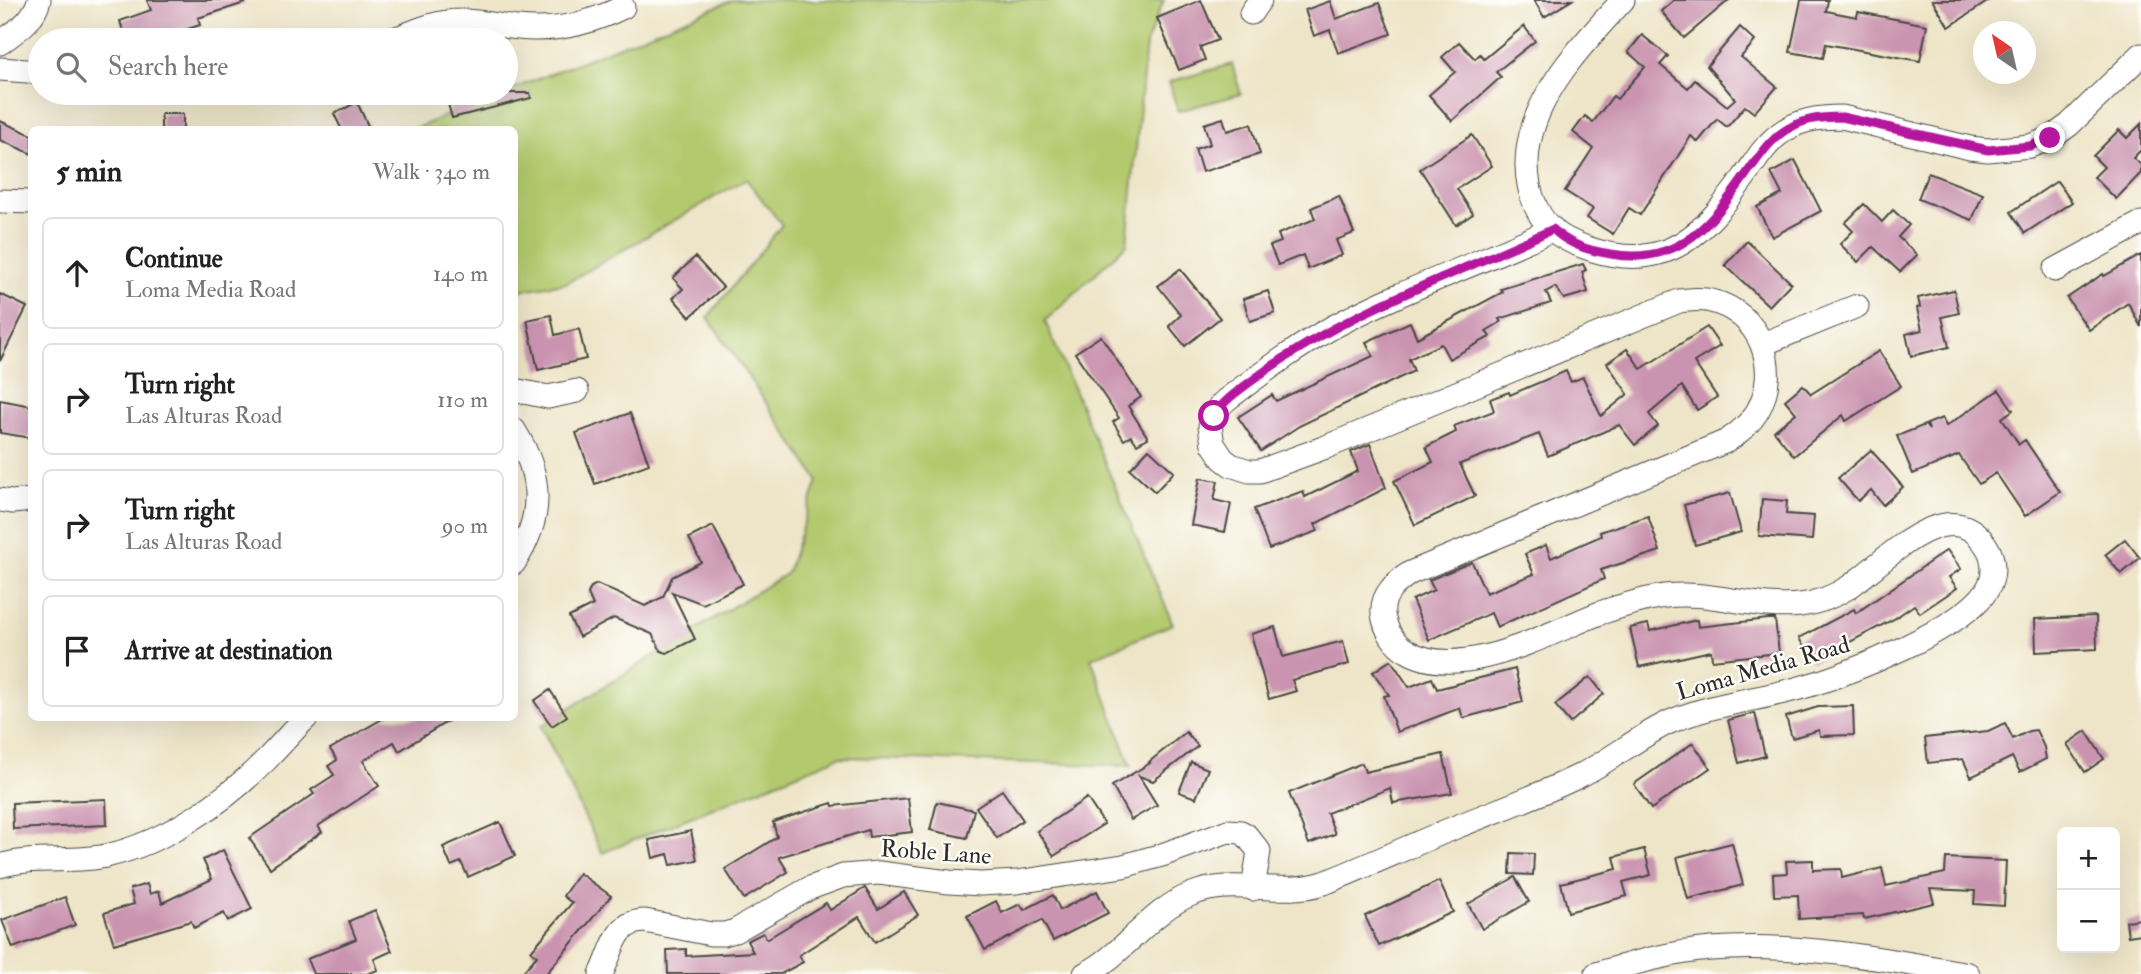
<!DOCTYPE html>
<html lang="en">
<head>
<meta charset="utf-8">
<style>
	:root { --surface:#fff; --page:#f2f2f2; --text:#222; --muted:#767676; --line:#e0e0e0 }
	body { margin:0; font-family:"IM FELL Double Pica",serif; background:var(--page); color:var(--text) }
	.controls { position:absolute; right:21px; bottom:21px; display:grid; overflow:hidden; border-radius:10px; box-shadow:0 7px 28px #0002 }
	.controls button { width:63px; height:63px; display:grid; place-items:center; padding:0; border:0; border-bottom:2px solid var(--line); background:var(--surface); color:var(--text); font:35px sans-serif }
	.compass { position:absolute; left:1973px; top:21px; width:63px; height:63px; border-radius:50%; background:var(--surface); box-shadow:0 7px 28px #0002; rotate:326deg }
	.stop { position:absolute; width:21px; height:21px; margin:-16px; border:5px solid #b5179e; border-radius:50%; background:#fff }
	.stop.end { background:#b5179e; border-color:#fff; box-shadow:0 2px 7px #0008 }
	.list { margin:0; padding:0; list-style:none }
	h2 { display:flex; justify-content:space-between; align-items:center; height:91px; margin:0; padding:0 28px; font-size:30px }
	h2 small { font-size:23px; font-weight:400; color:var(--muted) }
	.list li { display:grid; grid-template-columns:46px 1fr auto; gap:21px; align-items:center; box-sizing:border-box; height:112px; margin:0 14px 14px; padding:0 14px; border:2px solid var(--line); border-radius:10px }
	.list b { display:block; font-size:26px; white-space:nowrap }
	.list p { margin:0; font-size:23px; white-space:nowrap; color:var(--muted) }
	.list em { font-size:23px; font-style:normal; color:var(--muted) }
	.icon { flex:none; width:38px; height:38px; fill:none; stroke:currentColor; stroke-width:2; stroke-linecap:round; stroke-linejoin:round }
	.map { position:relative; flex:none; width:2141px; height:974px; overflow:hidden }
	.search { position:absolute; background:var(--surface); box-shadow:0 7px 28px #0002; left:28px; top:28px; width:490px; height:77px; display:flex; align-items:center; gap:18px; box-sizing:border-box; padding:0 24px; border-radius:38px; color:var(--muted); font-size:26px }
	.panel { position:absolute; background:var(--surface); box-shadow:0 7px 28px #0002; left:28px; top:126px; width:490px; height:595px; border-radius:10px }
	.map>svg:first-child { display:block }
	.green { fill:#b2c96d; stroke:#6e7a4c; stroke-width:2 }
	.building { fill:#ca94b0 }
	.lines { fill:none; stroke-linecap:round; stroke-linejoin:round }
	.minor-casing { stroke:#484743; stroke-width:25 }
	.minor { stroke:#fff; stroke-width:23 }
	.route { stroke:#b5179e; stroke-width:9 }
	.labels { text-anchor:middle; stroke-width:5; stroke-linejoin:round; paint-order:stroke }
	.street-label { font-size:24px; fill:#2b2b2b; stroke:#fdfcf7 }
</style>
</head>
<body>
<div class="map">
<svg width="2141" height="974" viewBox="0 0 2141 974">
	<rect width="100%" height="100%" fill="#fdfcf7"/>
	<filter id="ink" filterUnits="userSpaceOnUse"><feTurbulence type="fractalNoise" baseFrequency=".0143" numOctaves="2"/><feDisplacementMap in="SourceGraphic" scale="14" xChannelSelector="R" yChannelSelector="G"/><feConvolveMatrix kernelMatrix="1 2 1 2 8 2 1 2 1" color-interpolation-filters="sRGB"/></filter>
	<filter id="wash" filterUnits="userSpaceOnUse"><feTurbulence type="fractalNoise" baseFrequency=".00686" numOctaves="4" result="noise"/><feDisplacementMap in="SourceGraphic" scale="28" xChannelSelector="R" yChannelSelector="G"/><feGaussianBlur stdDeviation="1.57" result="paint"/><feColorMatrix in="noise" values="0 0 0 0 0 0 0 0 0 0 0 0 0 0 0 0 0 1.4 0 .05"/><feComposite in="paint" operator="in"/></filter>
	<g filter="url(#wash)">
		<rect width="100%" height="100%" fill="#eee5c8"/>
		<!-- green -->
		<g class="green">
			<path d="M733 0H1164L1146 44 1127 244 1045 321 1173 624 1091 658 1131 766 839 757 602 853 541 726 787 573 818 480 708 317 782 225 746 179 566 283 515 291 514 130H411Z"/>
			<path d="M1232 64 1241 94 1178 111 1169 82Z"/>
		</g>
		<g id="blocks">
			<!-- building -->
			<g class="building">
				<path d="M147 0H244L245 3 198 18 200 25 154 40H126L120 21 151 10Z"/>
				<path d="M1201 0 1218 40 1200 47 1205 60 1179 70 1157 18Z"/>
				<path d="M1534 0H1572L1544 17Z"/>
				<path d="M1674 0H1729L1684 38 1661 11Z"/>
				<path d="M1801 0H1828L1826 11 1857 17 1858 12 1927 25 1920 61 1826 44 1823 58 1790 52Z"/>
				<path d="M1932 0H1990L1949 27Z"/>
				<path d="M1330 1 1336 19 1379 3 1391 34 1338 53 1330 30 1314 36 1305 10Z"/>
				<path d="M1524 26 1535 41 1496 72 1501 77 1452 121 1429 95 1455 72 1442 57 1459 42 1475 59 1480 54 1484 59Z"/>
				<path d="M1740 27 1755 41 1741 57 1777 87 1754 113 1745 106 1727 127 1717 119 1698 142 1691 136 1640 215 1629 208 1613 234 1587 218 1593 209 1565 191 1593 148 1573 132 1585 116 1593 122 1613 96 1617 99 1645 67 1628 52 1642 35 1668 56 1660 65 1688 88 1695 80 1727 106 1735 99 1707 66Z"/>
				<path d="M445 93H530L531 98 452 118Z"/>
				<path d="M357 102 370 130H342L334 114Z"/>
				<rect x="161" y="114" width="22" height="16"/>
				<path d="M1223 118 1227 131 1251 124 1260 154 1202 172 1195 149 1210 144 1204 124Z"/>
				<path d="M0 121 32 135V154L0 140Z"/>
				<path d="M2141 124V150L2133 158 2141 165V173L2116 199 2094 177 2104 167 2093 156 2119 130 2127 138Z"/>
				<path d="M1472 135 1492 166 1457 189 1473 214 1456 225 1420 169Z"/>
				<path d="M1795 160 1821 211 1772 237 1757 207 1782 194 1771 173Z"/>
				<path d="M1928 173 1983 194 1972 220 1918 199Z"/>
				<path d="M2057 181 2072 202 2025 233 2011 212Z"/>
				<path d="M1339 196 1354 233 1336 240 1342 255 1308 269 1303 255 1278 265 1270 246 1281 242 1278 234 1315 219 1311 208Z"/>
				<path d="M1864 204 1882 222 1893 210 1909 225 1898 237 1917 255 1900 272 1873 247 1858 262 1840 244 1853 231 1845 223Z"/>
				<path d="M1747 241 1791 283 1769 306 1725 265Z"/>
				<path d="M2141 255V327L2128 303 2089 330 2067 298 2103 274 2104 276Z"/>
				<path d="M695 257 723 287 690 317 673 298 683 289 673 278Z"/>
				<path d="M1583 264 1586 270 1582 272 1588 292 1564 299 1555 287 1546 292 1551 303 1499 319 1501 322 1486 331 1490 337 1449 359 1441 344 1409 359 1414 371 1299 426 1261 451 1238 417 1272 395 1276 401 1373 356 1366 342 1410 322 1417 338 1503 292 1501 289Z"/>
				<path d="M1180 269 1220 318 1185 346 1169 326 1181 315 1158 286Z"/>
				<path d="M1954 290 1959 313 1942 317 1949 347 1911 356 1906 334 1922 330 1917 308 1920 307 1918 298Z"/>
				<path d="M1268 291 1275 313 1250 321 1243 299Z"/>
				<path d="M0 294 27 307 0 361Z"/>
				<path d="M551 315 555 335 579 329 586 359 538 370 527 320Z"/>
				<path d="M1707 327 1720 346 1694 362 1717 397 1697 410 1682 386 1649 414 1658 426 1635 445 1619 425 1548 456 1539 434 1460 464 1475 496 1415 525 1394 481 1433 462 1426 447 1456 432 1454 426 1494 411 1490 399 1509 392 1510 395 1566 371 1571 382 1583 377 1601 416 1628 394 1607 363 1627 349 1641 369Z"/>
				<path d="M1101 336 1141 397 1128 406 1148 438 1137 444 1131 436 1124 440 1113 422 1119 418 1075 353Z"/>
				<path d="M1879 351 1901 386 1846 421 1843 415 1794 456 1774 431 1796 413 1785 400 1803 385 1811 394Z"/>
				<path d="M1999 390 2013 410 2002 418 2019 444 2025 440 2060 492 2025 516 1996 473 1979 484 1959 455 1913 474 1897 436 1925 425 1929 430 1927 424 1942 418 1946 426Z"/>
				<path d="M0 400 32 406V438L0 433Z"/>
				<path d="M630 413 649 464 595 484 576 433Z"/>
				<path d="M1370 444 1386 488 1315 524 1318 531 1269 549 1254 509 1303 491 1305 497 1358 471 1351 452Z"/>
				<path d="M1149 449 1174 472 1155 492 1130 469Z"/>
				<path d="M1871 450 1903 487 1883 505 1871 490 1858 501 1838 478Z"/>
				<path d="M1200 478 1218 481 1214 500 1231 504 1225 532 1191 525Z"/>
				<path d="M1730 493 1741 532 1695 545 1684 505Z"/>
				<path d="M1762 499 1787 501 1786 514 1814 516 1812 540 1759 536Z"/>
				<path d="M1648 516 1660 551 1601 570 1604 579 1497 627 1491 613 1429 640 1412 600 1434 590 1429 580 1472 562 1486 593 1534 574 1525 554 1546 545 1551 558 1601 536 1600 532Z"/>
				<path d="M713 526 743 584 703 604 672 592 695 639 667 653 661 651 652 634 614 618 579 637 569 617 593 605 588 594 591 587 597 584 645 606 663 597 672 577 701 562 689 538Z"/>
				<path d="M2125 539 2140 558 2121 574 2105 555Z"/>
				<path d="M1947 550 1961 569 1949 577 1957 588 1920 613 1914 605 1894 619 1812 662 1799 638 1854 609 1856 613Z"/>
				<path d="M2096 616 2097 649 2036 652 2035 619Z"/>
				<path d="M1768 619H1775L1779 653 1712 660 1711 651 1639 667 1630 628 1648 624 1650 631 1697 620 1698 627Z"/>
				<path d="M1275 627 1283 657 1343 641 1349 664 1292 680 1296 691 1269 699 1251 634Z"/>
				<path d="M1391 660 1409 687 1432 678 1437 689 1515 669 1523 702 1463 718 1460 708 1397 732 1384 696 1389 695 1373 672Z"/>
				<path d="M1590 677 1604 694 1570 723 1555 705Z"/>
				<path d="M550 690 567 716 552 726 534 701Z"/>
				<path d="M1853 706 1854 735 1820 736 1819 730 1792 738 1786 717 1818 707Z"/>
				<path d="M1755 713 1765 756 1739 763 1728 720Z"/>
				<path d="M384 718H453L399 751 394 742 363 761 379 786 318 826 322 832 270 868 249 838 314 794 311 790 334 775 328 766 337 760 330 749Z"/>
				<path d="M2005 723 2013 739 2029 731 2036 730 2044 747 2046 759 2020 772 2012 757 1971 777 1963 759 1928 763 1925 738 1988 731Z"/>
				<path d="M2086 731 2104 759 2085 772 2067 744Z"/>
				<path d="M1186 732 1198 746 1153 781 1139 776 1157 805 1131 820 1112 786 1150 763 1149 762Z"/>
				<path d="M1693 743 1710 768 1651 809 1634 784Z"/>
				<path d="M1443 754 1452 793 1393 803 1390 788 1327 813 1335 834 1309 844 1289 793 1362 763 1365 772Z"/>
				<path d="M1191 762 1208 769 1196 798 1179 792Z"/>
				<path d="M1002 790 1023 820 997 838 976 807Z"/>
				<path d="M908 798 912 832 869 837 868 830 779 857 788 872 744 899 725 869 777 837 773 822 832 803 833 806Z"/>
				<path d="M1087 798 1104 824 1054 856 1037 831Z"/>
				<path d="M106 799 107 825 13 829 12 803Z"/>
				<path d="M937 802 974 810 967 838 930 830Z"/>
				<path d="M500 822 515 856 468 877 461 862 451 866 443 847Z"/>
				<path d="M691 831 697 860 671 865 668 854 653 858 649 840Z"/>
				<path d="M1732 843 1743 885 1688 899 1677 857Z"/>
				<path d="M1644 849 1651 875 1623 882 1627 896 1568 912 1561 883 1617 869 1614 857Z"/>
				<path d="M223 850 252 909 228 921 224 913 194 928 191 921 114 944 104 913 134 904 130 889 147 884 150 894 159 891 162 903 212 879 203 860Z"/>
				<path d="M1511 853 1534 854 1533 875 1510 874Z"/>
				<path d="M1946 858 2006 861 2004 906 1974 904 1975 891 1930 889 1934 903 1864 919 1863 915 1799 919 1798 895 1774 896 1773 874 1787 873 1786 861 1813 860V870L1841 869 1842 878 1882 868 1886 886 1945 873Z"/>
				<path d="M579 873 611 896 546 974H521L537 956 531 951 572 903 563 896Z"/>
				<path d="M1515 877 1529 902 1482 929 1468 904Z"/>
				<path d="M1439 881 1453 912 1379 946 1365 916Z"/>
				<path d="M865 888 878 909 904 892 918 915 875 942 859 917 799 955 803 962 781 974H668L667 950 686 949V956L753 952 747 941 763 933 767 939 826 903 830 910Z"/>
				<path d="M1097 891 1108 913 1053 941 1042 920 985 950 967 916 996 901 1002 913 1020 904 1024 910 1053 895 1060 910Z"/>
				<path d="M65 897 75 925 13 948 2 920Z"/>
				<path d="M375 910 392 951 374 959 378 970 367 974H313L307 959 356 939 349 921Z"/>
				<path d="M2141 919V934L2128 936 2126 921Z"/>
			</g>
		</g>
	</g>
	<g filter="url(#ink)">
		<use href="#blocks" fill-opacity="0" stroke="#484743" stroke-width="2"/>
		<g class="lines">
			<defs>
				<g id="minor">
					<path d="M1623 0C1590 36 1550 77 1534 124 1525 151 1524 180 1536 207 1547 232 1568 242 1593 250 1669 273 1704 233 1745 176 1755 162 1764 146 1778 135 1797 120 1818 117 1842 117L1970 148 1988 150 2030 146 2051 138 2069 125 2141 55"/>
					<path d="M1251 13 1260 0"/>
					<path d="M391 40C412 33 435 21 459 21 479 20 498 26 518 28 556 32 589 24 623 7"/>
					<path d="M0 43C16 31 34 21 39 0"/>
					<path d="M0 69 40 72"/>
					<path d="M0 201 32 202"/>
					<path d="M2055 270 2141 223"/>
					<path d="M1763 344 1857 306"/>
					<path d="M514 390 548 397 577 391"/>
					<path d="M514 430C543 476 544 517 514 563"/>
					<path d="M0 500 12 502 32 500"/>
					<path d="M0 866C29 856 74 863 106 856 166 842 223 803 265 761 279 747 292 731 306 718"/>
					<path d="M601 974C613 952 614 921 645 921L711 934H724L735 931 810 888 843 876 879 873 949 882 981 884 1017 882 1123 866 1162 855 1228 831 1241 832 1246 835 1259 851 1253 889"/>
					<path d="M1085 974C1125 954 1149 911 1192 894 1234 877 1279 897 1324 883 1369 865 1412 845 1456 827 1498 810 1541 795 1581 775 1613 759 1640 735 1672 721 1715 703 1759 700 1803 687 1847 675 1964 628 1987 590 1995 577 1995 560 1987 547 1950 487 1884 563 1849 587 1835 596 1818 603 1800 605 1755 610 1711 590 1665 596 1643 599 1621 606 1600 613 1548 633 1460 683 1407 651 1394 644 1385 629 1383 614 1381 595 1395 583 1410 573L1727 441C1739 433 1749 425 1757 412 1782 369 1760 312 1711 301 1700 298 1690 300 1679 301L1326 447 1260 471H1249L1231 465 1223 459 1213 444 1210 426 1219 407 1226 400C1261 374 1295 348 1333 327 1404 289 1481 263 1553 229"/>
					<path d="M1596 974C1634 963 1672 952 1711 949 1794 942 1886 959 1968 974"/>
				</g>
			</defs>
			<!-- minor casing -->
			<use href="#minor" class="minor-casing"/>
			<!-- minor -->
			<use href="#minor" class="minor"/>
		</g>
	</g>
	<g class="lines" filter="url(#ink)">
		<!-- route -->
		<path class="route" d="M1214 416C1225 398 1244 387 1261 374 1350 309 1455 275 1553 229 1568 245 1590 251 1611 254 1682 267 1714 220 1750 169 1762 153 1773 136 1791 127 1807 118 1824 117 1842 117L1988 150 2030 146 2050 138"/>
	</g>
	<g class="labels">
		<!-- street labels -->
		<g class="street-label">
			<text transform="translate(1763 668) rotate(-16)" y="8">Loma Media Road</text>
			<text transform="translate(936 852) rotate(4)" y="8">Roble Lane</text>
		</g>
	</g>
</svg>
<div class="controls">
<button>+</button>
<button>−</button>
</div>
<svg class="compass" viewBox="-18 -18 36 36"><path d="M0-13l5 13h-10z" fill="#e53935"/><path d="M0 13l5-13h-10z" fill="#767676"/></svg>
<div class="stop" style="left:1214px;top:416px"></div>
<div class="stop end" style="left:2050px;top:138px"></div>
<div class="search"><svg class="icon" aria-label="search" viewBox="0 0 24 24"><circle cx="10" cy="10" r="6"/><path d="M15 15l6 6"/></svg>Search here</div>
<section class="panel">
<h2>5 min<small>Walk · 340 m</small></h2>
<ul class="list">
<li><svg class="icon" aria-label="ahead" viewBox="0 0 24 24"><path d="M12 20V5M6 11l6-6 6 6"/></svg><div><b>Continue</b><p>Loma Media Road</p></div><em>140 m</em></li>
<li><svg class="icon" aria-label="right" viewBox="0 0 24 24"><path d="M7 20v-9h11M14 6l5 5-5 5"/></svg><div><b>Turn right</b><p>Las Alturas Road</p></div><em>110 m</em></li>
<li><svg class="icon" aria-label="right" viewBox="0 0 24 24"><path d="M7 20v-9h11M14 6l5 5-5 5"/></svg><div><b>Turn right</b><p>Las Alturas Road</p></div><em>90 m</em></li>
<li><svg class="icon" aria-label="arrive" viewBox="0 0 24 24"><path d="M6 21V4h12l-3 4 3 4H6"/></svg><div><b>Arrive at destination</b></div></li>
</ul>
</section>
</div>
</body>
</html>
